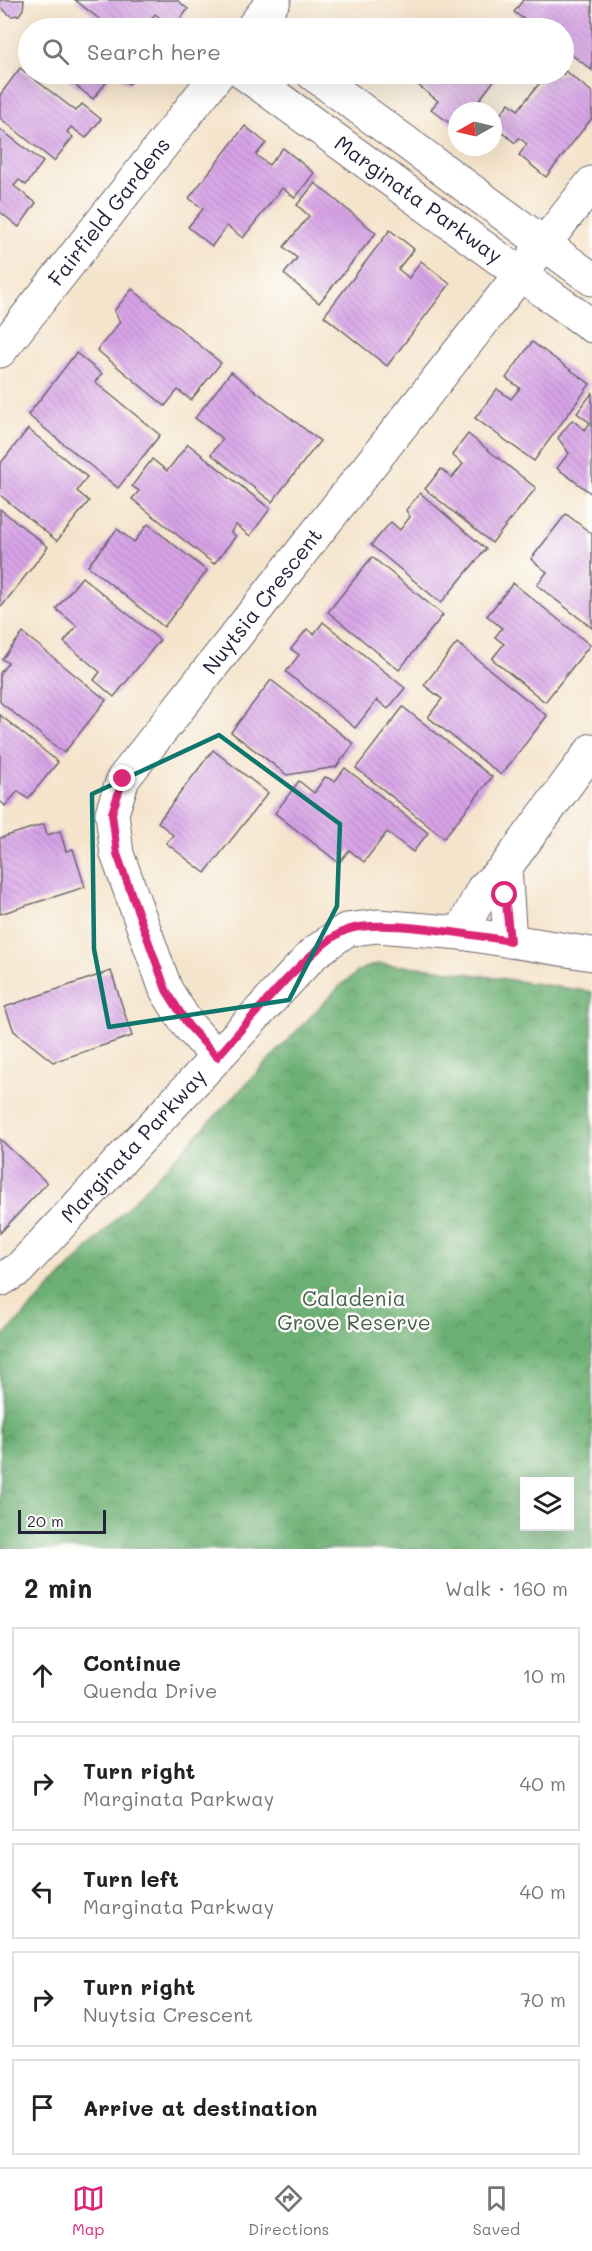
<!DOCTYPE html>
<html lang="en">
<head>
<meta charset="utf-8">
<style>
	:root { --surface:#fff; --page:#f2f2f2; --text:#222; --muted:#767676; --line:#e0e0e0; --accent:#db2777 }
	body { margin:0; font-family:Mali,sans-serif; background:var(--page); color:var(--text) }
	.controls { position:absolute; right:18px; bottom:18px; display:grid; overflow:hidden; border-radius:0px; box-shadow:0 6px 24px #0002 }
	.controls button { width:54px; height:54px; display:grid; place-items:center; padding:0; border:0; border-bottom:2px solid var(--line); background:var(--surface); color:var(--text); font:30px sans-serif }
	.compass { position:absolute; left:448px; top:102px; width:54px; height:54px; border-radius:50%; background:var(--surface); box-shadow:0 6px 24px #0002; rotate:262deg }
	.scale { position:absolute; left:18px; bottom:15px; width:88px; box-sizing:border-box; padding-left:6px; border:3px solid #22223b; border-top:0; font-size:16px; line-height:21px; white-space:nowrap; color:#22223b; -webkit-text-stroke:4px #fdfcf7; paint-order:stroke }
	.stop { position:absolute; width:18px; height:18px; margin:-14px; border:4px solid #db2777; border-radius:50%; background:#fff }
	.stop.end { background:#db2777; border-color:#fff; box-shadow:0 2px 6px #0008 }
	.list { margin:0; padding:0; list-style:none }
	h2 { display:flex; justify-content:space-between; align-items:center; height:78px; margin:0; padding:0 24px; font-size:26px }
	h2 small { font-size:20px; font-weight:400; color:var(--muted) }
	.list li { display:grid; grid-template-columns:39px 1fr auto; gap:18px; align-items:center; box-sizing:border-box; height:96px; margin:0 12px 12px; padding:0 12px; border:2px solid var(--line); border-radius:0px }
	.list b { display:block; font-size:22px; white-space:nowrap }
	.list p { margin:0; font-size:20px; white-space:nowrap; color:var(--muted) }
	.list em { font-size:20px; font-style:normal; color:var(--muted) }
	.icon { flex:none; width:33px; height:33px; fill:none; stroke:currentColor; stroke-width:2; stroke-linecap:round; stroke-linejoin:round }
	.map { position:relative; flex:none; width:592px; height:1549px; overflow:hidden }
	.search { position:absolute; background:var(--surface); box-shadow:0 6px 24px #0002; left:18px; right:18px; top:18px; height:66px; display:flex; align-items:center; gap:15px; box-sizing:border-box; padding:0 21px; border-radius:33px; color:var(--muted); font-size:22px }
	.sheet { height:618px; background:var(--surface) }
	nav { display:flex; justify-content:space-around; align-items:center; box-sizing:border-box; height:84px; border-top:2px solid var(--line); background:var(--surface); font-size:16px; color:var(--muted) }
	nav a { display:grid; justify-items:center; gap:3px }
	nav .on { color:var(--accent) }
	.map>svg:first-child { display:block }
	.forest { fill:url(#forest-crowns); stroke:#486958; stroke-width:1.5; fill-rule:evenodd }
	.building { fill:url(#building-back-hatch) }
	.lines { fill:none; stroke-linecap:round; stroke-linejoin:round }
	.minor-casing { stroke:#6c666e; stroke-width:35 }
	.minor { stroke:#fff; stroke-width:33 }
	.route { stroke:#db2777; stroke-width:8 }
	.marked { fill:none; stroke:#0f766e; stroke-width:4.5; stroke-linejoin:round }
	.labels { text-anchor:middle; stroke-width:5; stroke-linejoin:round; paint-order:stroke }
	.street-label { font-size:21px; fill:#22223b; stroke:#fdfcf7 }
	.park-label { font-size:21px; fill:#455e56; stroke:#fdfcf7 }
</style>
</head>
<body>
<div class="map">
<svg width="592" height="1549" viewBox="0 0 592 1549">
	<defs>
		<pattern id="forest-crowns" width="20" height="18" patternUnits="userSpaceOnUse" patternTransform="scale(1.5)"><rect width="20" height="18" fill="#6db074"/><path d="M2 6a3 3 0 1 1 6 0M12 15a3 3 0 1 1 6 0" fill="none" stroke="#598f60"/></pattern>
		<pattern id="building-back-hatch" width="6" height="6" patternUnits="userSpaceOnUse" patternTransform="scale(1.5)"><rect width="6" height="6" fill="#d7a2e6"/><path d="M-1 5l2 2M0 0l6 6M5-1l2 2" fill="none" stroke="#b88bc6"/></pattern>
	</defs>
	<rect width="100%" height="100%" fill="#fdfcf7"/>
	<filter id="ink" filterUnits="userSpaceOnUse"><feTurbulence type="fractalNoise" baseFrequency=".0167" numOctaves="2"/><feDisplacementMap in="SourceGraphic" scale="12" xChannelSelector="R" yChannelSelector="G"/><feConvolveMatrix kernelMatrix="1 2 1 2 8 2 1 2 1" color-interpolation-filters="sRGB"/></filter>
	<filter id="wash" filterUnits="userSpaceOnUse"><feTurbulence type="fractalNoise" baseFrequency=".008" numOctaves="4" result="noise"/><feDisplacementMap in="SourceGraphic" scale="24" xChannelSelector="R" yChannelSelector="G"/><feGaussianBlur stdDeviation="1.35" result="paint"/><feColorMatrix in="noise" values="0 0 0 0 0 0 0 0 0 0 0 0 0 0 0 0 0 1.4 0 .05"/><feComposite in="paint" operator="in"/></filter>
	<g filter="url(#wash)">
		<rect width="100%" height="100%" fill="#f5e4cc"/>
		<!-- forest -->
		<path class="forest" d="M378 964 430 968 592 992V1549H0V1340L340 986 362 969ZM524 1482H570V1526H524Z"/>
		<g id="blocks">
			<!-- building -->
			<g class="building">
				<path d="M0 0H24L23 9 19 15 11 16 0 7Z"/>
				<path d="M75 0H177L188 9 173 28 155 14 150 21 157 26 155 28H111Z"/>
				<path d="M523 0H592V70L564 49V28H536L514 12Z"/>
				<path d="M20 68 76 111 82 104 101 119 86 138 71 127 67 132 73 137 54 161 0 118V95Z"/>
				<path d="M564 70 592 92V118L546 177 519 155 527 144 519 138 515 143 493 124 509 103 518 110 547 74H564Z"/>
				<path d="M61 74H113L93 99Z"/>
				<path d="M115 74H137L129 84Z"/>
				<path d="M412 74H499L471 111H457V129L431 109 438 101 409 78Z"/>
				<path d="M245 126 266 143 256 155 269 165 283 148 314 173 295 198 282 188 243 238 227 226 212 246 188 227 203 209 189 198Z"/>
				<path d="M0 129 43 162 26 185 19 180 14 186 36 203 19 227 0 212Z"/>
				<path d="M315 183 376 233 319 303 284 274 297 258 284 247 309 216 297 205Z"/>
				<path d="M390 230 414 249 398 269 409 278 421 261 450 284 387 366 324 316Z"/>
				<path d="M132 289 221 363 191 400 178 390 165 406 97 350 120 322 114 311Z"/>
				<path d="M532 342 590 384 534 461 475 418 497 389 511 399 520 388 506 378Z"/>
				<path d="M76 353 102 374 95 382 160 435 118 488 28 415Z"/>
				<path d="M231 372 320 441 272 502 211 454 223 439 195 418Z"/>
				<path d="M592 393V494L557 468 569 453 558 438 572 420 585 430 590 423 577 413Z"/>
				<path d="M28 429 87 477 77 491 89 501 57 541 0 495V464Z"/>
				<path d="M468 434 536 488 492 543 425 489 441 469 452 478 463 464 452 455Z"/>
				<path d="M188 444 270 509 250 536 236 525 231 532 236 536 214 564 132 499 139 491 132 486 152 459 167 471Z"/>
				<path d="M420 493 486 549 441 603 371 545 391 522 400 530 410 517 406 510Z"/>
				<path d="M0 509 48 547 2 606 0 604Z"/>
				<path d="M566 514 592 534V628L537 585 547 572 531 559Z"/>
				<path d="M148 524 207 571 164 627 88 566 117 529 134 542Z"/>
				<path d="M372 557 443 615 399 670 328 612Z"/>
				<path d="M82 577 160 640 114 697 94 680 100 672 64 642 77 626 56 609Z"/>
				<path d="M513 583 590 645 545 702 492 659 504 644 495 637 502 628 487 616Z"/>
				<path d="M323 622 405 688 388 709 377 700 355 728 286 672 299 655 291 649 307 629 314 634Z"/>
				<path d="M23 633 106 700 64 753 0 702V673L8 663 2 659Z"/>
				<path d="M457 643 547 716 501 775 428 717 442 699 424 685Z"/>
				<path d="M271 680 354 744 336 767 287 775 231 732Z"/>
				<path d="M403 707 492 777 444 838 356 768Z"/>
				<path d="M0 715 58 762 28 799 18 791 5 806 0 801Z"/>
				<path d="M213 750 268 793 205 873 166 843 173 835 158 822Z"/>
				<path d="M345 768 428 833 413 852 387 832 364 862 349 850 339 863 275 813 299 781 314 793 325 777 335 781Z"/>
				<path d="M44 824 47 835 60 831 66 851 73 849 85 887 0 914V838Z"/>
				<path d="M111 971 132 1036 53 1062 14 1031 5 1007Z"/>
				<path d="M0 1139 47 1183 0 1233Z"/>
			</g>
		</g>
	</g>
	<g filter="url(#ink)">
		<use href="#blocks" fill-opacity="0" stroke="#6c666e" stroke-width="1.5"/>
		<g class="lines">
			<defs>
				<g id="minor">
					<path d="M252 28 274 0"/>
					<path id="s1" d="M245 74 592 326"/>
					<path d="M313 74 592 279"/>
					<path id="s2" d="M0 351 218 74"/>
					<path d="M505 868 510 941"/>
					<path d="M461 933 483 889 505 868 592 750"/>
					<path id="s3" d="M217 1057 188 1025 166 990 117 854 112 813 123 779 592 183"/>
					<path id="s4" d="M0 1280 19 1269 314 953 346 930 378 926 461 933 592 954"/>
				</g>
			</defs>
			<!-- minor casing -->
			<use href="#minor" class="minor-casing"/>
			<!-- minor -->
			<use href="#minor" class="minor"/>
		</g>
	</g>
	<g class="lines" filter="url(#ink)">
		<!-- route -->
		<path class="route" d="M123 779 112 813 117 854 166 990 188 1025 217 1057C244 1027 313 942 347 930 380 918 473 935 510 941L505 895"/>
	</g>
	<!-- marked area -->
	<path class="marked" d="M219 735 340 824 337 906 289 1000 109 1027 94 949 92 794Z"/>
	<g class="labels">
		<!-- street labels -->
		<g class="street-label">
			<text dy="7" stroke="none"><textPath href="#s1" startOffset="214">Marginata Parkway</textPath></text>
			<text dy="7" stroke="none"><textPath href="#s2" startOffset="177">Fairfield Gardens</textPath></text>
			<text dy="7" stroke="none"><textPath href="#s3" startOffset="532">Nuytsia Crescent</textPath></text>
			<text dy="7" stroke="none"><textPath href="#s4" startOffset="190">Marginata Parkway</textPath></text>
		</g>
		<!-- park labels -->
		<g class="park-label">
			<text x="354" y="1306">Caladenia<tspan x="354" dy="24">Grove Reserve</tspan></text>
		</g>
	</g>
</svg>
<div class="controls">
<button><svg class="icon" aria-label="layers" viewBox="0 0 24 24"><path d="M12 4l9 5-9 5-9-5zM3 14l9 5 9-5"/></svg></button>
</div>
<svg class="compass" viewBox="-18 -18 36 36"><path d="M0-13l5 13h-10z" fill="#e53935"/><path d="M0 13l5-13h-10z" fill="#767676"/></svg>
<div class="scale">20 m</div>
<div class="stop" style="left:505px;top:895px"></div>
<div class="stop end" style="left:123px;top:779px"></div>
<div class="search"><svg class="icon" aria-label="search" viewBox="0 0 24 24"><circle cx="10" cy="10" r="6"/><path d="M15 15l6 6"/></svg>Search here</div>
</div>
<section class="sheet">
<h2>2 min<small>Walk · 160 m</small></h2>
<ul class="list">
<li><svg class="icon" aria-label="ahead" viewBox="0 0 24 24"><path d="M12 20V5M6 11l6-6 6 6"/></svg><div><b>Continue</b><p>Quenda Drive</p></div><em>10 m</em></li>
<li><svg class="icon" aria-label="right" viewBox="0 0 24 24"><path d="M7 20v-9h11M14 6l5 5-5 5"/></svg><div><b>Turn right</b><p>Marginata Parkway</p></div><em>40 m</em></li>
<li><svg class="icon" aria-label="left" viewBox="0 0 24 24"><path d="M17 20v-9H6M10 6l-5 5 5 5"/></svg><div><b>Turn left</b><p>Marginata Parkway</p></div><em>40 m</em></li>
<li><svg class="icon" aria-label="right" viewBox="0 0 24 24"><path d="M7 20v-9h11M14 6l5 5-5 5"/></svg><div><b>Turn right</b><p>Nuytsia Crescent</p></div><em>70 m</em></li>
<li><svg class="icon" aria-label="arrive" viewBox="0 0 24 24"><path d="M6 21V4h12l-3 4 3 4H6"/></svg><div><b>Arrive at destination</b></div></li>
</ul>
</section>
<nav>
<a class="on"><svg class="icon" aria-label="map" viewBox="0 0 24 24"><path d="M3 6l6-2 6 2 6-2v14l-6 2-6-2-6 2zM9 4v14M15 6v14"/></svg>Map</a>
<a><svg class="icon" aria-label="directions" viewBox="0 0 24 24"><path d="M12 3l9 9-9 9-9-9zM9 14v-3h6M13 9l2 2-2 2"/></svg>Directions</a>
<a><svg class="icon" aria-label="saved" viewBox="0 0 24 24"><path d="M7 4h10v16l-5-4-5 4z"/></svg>Saved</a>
</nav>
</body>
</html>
